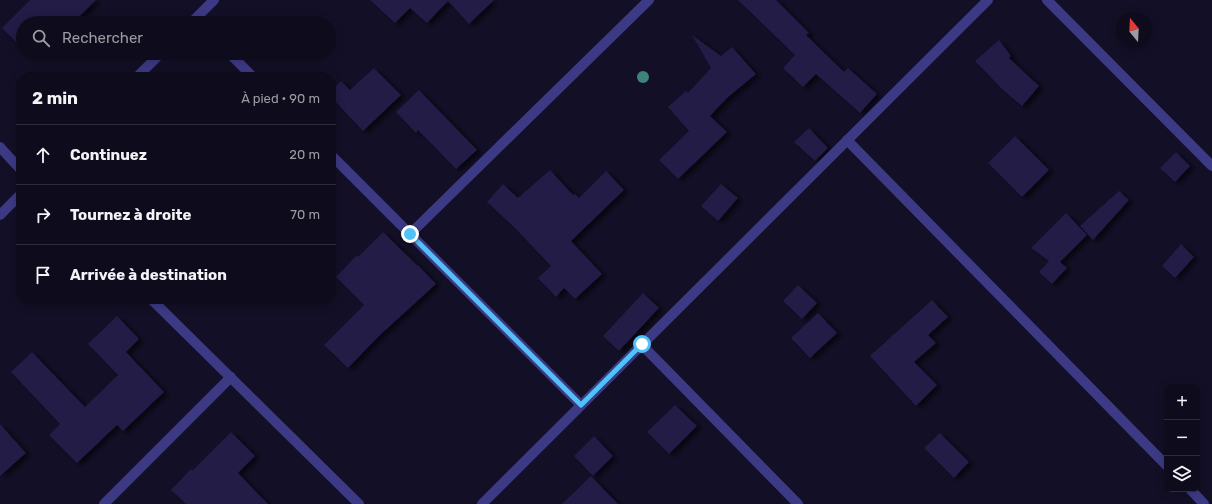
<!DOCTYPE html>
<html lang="fr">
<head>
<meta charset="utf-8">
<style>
	:root { --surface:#0e0b1c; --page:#171425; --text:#f1f3f6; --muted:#9b9ba3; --line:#2e2b3b }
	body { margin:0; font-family:Rubik,sans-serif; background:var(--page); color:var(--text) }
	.controls { position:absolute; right:12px; bottom:12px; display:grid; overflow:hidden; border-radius:8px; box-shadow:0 2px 10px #0003 }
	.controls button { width:36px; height:36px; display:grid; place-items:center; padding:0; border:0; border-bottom:1px solid var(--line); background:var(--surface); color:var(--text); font:20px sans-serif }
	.compass { position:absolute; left:1116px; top:12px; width:36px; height:36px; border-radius:50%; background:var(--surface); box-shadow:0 2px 10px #0003; rotate:342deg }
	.stop { position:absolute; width:12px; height:12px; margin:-9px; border:3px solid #4fc3f7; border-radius:50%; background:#fff }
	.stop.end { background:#4fc3f7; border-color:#fff; box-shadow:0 1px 4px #0008 }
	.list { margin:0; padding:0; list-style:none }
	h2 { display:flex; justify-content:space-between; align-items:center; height:52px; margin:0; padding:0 16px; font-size:17px }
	h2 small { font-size:13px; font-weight:400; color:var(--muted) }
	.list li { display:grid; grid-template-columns:26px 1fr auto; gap:12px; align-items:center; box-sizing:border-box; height:60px; padding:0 16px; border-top:1px solid var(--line) }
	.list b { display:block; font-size:15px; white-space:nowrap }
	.list em { font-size:13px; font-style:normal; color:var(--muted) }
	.icon { flex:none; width:22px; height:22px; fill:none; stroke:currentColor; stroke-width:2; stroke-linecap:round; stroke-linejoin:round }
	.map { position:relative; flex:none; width:1212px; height:504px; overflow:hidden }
	.search { position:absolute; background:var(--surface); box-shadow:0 2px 10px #0003; left:16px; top:16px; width:320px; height:44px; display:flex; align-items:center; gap:10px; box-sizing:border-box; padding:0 14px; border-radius:22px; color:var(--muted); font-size:15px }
	.panel { position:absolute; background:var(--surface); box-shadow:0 2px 10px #0003; left:16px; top:72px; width:320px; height:232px; border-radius:16px }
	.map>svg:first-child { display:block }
	.building { fill:#241b47; filter:url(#shadow) }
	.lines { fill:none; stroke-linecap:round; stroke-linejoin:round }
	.minor { stroke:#3d3a85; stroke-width:10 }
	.tertiary { stroke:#3d3a85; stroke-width:10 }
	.tree { fill:#3d827b }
	.route { stroke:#4fc3f7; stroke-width:5 }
</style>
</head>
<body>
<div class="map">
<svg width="1212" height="504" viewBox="0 0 1212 504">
	<defs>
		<filter id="shadow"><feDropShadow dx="4.5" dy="2.5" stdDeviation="2" flood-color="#0009"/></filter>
	</defs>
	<rect width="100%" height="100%" fill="#130f26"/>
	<!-- building -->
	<g class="building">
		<path d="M30 0H96L73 23H23V49L2 28Z"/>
		<path d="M370 0H494L469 24 448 1 427 23 410 8 395 23Z"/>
		<path d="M738 0H776L809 33 806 35 844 72 848 68 877 94 860 113 816 74 803 87 783 68 795 55Z"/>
		<path d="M692 35 721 56 732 47 756 74 727 98 710 116 727 132 678 179 659 160 689 131 668 107 686 91 688 93 711 68Z"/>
		<path d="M999 40 1011 56 1009 58 1039 86 1022 106 1002 89 975 61Z"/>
		<path d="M374 68 401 95 363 131 331 97V91L341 81 350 90Z"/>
		<path d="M419 90 477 150 456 169 418 130 416 133 396 112Z"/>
		<path d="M809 128 828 148 815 161 794 142Z"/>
		<path d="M1015 136 1049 170 1022 197 988 163Z"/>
		<path d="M1176 152 1190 166 1175 182 1160 168Z"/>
		<path d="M550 170 573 195 575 194 579 198 606 171 624 190 571 241 602 274 575 299 564 288 556 297 538 278 551 266 515 228 487 202 503 184 518 198Z"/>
		<path d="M721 184 738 198 718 221 701 206Z"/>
		<path d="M1119 191 1129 200 1093 240 1080 226Z"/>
		<path d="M1066 213 1087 235 1060 262 1067 268 1052 284 1039 272 1049 261 1031 248Z"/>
		<path d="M383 232 418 266V265L436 284 379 336 348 368 324 345 364 305 336 277 357 255 358 257Z"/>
		<path d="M1181 244 1194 257 1175 278 1162 266Z"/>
		<path d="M798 285 817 303 802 319 783 301Z"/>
		<path d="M643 293 659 308 619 351 603 336Z"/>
		<path d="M932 300 948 317 928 335 936 343 914 362 937 385 916 406 870 356Z"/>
		<path d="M818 313 837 333 810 358 791 338Z"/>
		<path d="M117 316 139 339 126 352 164 392 123 431 117 425 77 463 49 435 60 424 11 372 32 352 85 407 118 375 88 344Z"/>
		<path d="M675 405 697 426 669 454 647 432Z"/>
		<path d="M0 424 26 453 0 476Z"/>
		<path d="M231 432 255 456 238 473 268 504H186L171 490 191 469 192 471Z"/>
		<path d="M940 433 969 462 954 478 924 448Z"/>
		<path d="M594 436 613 456 593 476 574 456Z"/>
		<path d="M591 476 618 504H562Z"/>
	</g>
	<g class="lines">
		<!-- minor -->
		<g class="minor">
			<path d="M1047 0 1212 166"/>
			<path d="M229 53 253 77"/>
			<path d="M847 140 1167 466"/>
			<path d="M0 147 21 170"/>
			<path d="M331 155 581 405"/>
			<path d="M410 234 649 0"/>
			<path d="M151 299 359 504"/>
			<path d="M642 345 798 504"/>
			<path d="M1190 489 1204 504"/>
			<path d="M104 504 231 377"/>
			<path d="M482 504 988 0"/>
		</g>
		<!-- tertiary -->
		<g class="tertiary">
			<path d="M191 23 214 0"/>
			<path d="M137 77 161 53"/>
			<path d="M0 215 21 194"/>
		</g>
	</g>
	<!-- trees -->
	<circle class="tree" cx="643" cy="77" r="6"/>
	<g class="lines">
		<!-- route -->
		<path class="route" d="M410 234 581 405 642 344"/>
	</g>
</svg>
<div class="controls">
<button>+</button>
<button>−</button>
<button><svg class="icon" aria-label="layers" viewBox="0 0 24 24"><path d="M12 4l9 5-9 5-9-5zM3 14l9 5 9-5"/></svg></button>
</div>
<svg class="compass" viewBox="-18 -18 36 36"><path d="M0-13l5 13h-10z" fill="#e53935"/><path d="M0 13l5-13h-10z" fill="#9b9ba3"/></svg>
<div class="stop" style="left:642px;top:344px"></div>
<div class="stop end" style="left:410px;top:234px"></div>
<div class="search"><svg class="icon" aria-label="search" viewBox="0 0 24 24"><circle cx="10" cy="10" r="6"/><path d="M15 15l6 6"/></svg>Rechercher</div>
<section class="panel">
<h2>2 min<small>À pied · 90 m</small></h2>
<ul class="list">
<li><svg class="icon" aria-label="ahead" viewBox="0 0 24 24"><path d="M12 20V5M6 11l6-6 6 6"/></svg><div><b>Continuez</b></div><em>20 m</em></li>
<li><svg class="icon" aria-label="right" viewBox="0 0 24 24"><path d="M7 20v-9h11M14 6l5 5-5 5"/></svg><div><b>Tournez à droite</b></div><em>70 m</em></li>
<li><svg class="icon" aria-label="arrive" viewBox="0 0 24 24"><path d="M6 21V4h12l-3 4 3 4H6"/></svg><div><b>Arrivée à destination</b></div></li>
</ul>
</section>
</div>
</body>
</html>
